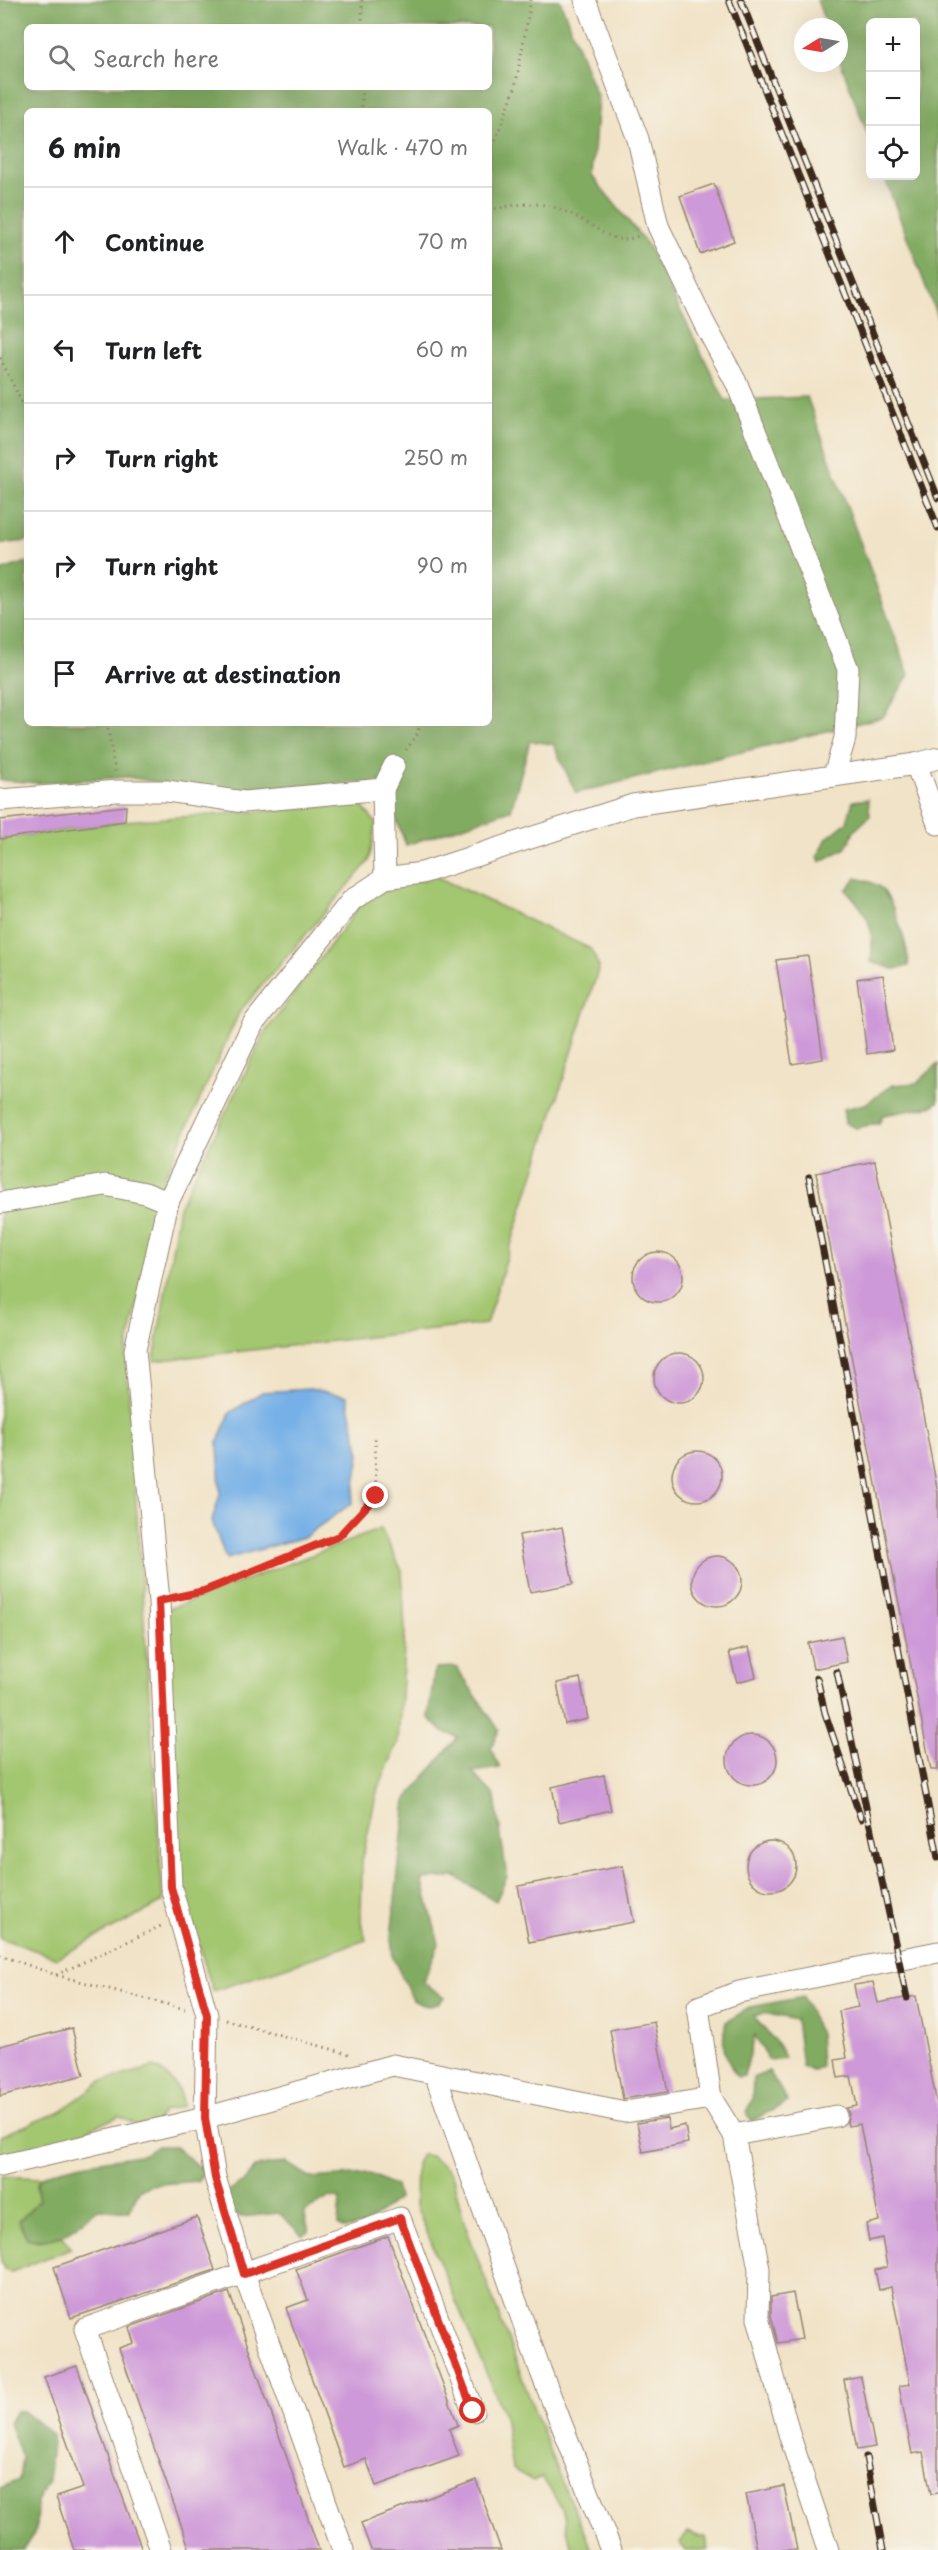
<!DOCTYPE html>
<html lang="en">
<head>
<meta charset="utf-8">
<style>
	:root { --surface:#fff; --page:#f2f2f2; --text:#202124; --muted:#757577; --line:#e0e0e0 }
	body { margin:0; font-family:"Playpen Sans",sans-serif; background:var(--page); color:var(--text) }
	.controls { position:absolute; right:18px; top:18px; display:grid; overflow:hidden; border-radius:9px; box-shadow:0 6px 24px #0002 }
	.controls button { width:54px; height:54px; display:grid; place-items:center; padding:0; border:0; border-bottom:2px solid var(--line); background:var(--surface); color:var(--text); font:30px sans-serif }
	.compass { position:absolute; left:794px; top:18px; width:54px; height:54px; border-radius:50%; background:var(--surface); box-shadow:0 6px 24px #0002; rotate:259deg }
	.stop { position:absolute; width:18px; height:18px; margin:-14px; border:4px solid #d93025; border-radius:50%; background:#fff }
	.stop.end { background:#d93025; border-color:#fff; box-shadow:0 2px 6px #0008 }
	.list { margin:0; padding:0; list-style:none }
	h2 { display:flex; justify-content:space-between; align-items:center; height:78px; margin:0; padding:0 24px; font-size:26px }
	h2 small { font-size:20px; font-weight:400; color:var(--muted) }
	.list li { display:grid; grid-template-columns:39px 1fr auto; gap:18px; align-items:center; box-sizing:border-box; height:108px; padding:0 24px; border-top:2px solid var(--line) }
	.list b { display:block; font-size:22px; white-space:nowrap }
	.list em { font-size:20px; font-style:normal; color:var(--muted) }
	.icon { flex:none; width:33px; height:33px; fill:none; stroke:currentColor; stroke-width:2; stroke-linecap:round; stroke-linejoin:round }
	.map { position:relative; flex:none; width:938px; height:2550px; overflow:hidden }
	.search { position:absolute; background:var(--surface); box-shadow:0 6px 24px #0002; left:24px; top:24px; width:468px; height:66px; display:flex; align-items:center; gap:15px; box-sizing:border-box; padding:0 21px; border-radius:9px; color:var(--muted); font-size:22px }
	.panel { position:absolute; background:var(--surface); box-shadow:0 6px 24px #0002; left:24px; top:108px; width:468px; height:618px; border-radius:9px }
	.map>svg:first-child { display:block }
	.green { fill:#a3c670; stroke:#6f7847; stroke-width:1.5 }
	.forest { fill:#82ab62; stroke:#5e6a40; stroke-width:1.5; fill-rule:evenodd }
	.water { fill:#76b0e7; stroke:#586d82; stroke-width:1.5 }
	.building { fill:#ce99d8 }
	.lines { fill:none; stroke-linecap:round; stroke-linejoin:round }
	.minor-casing { stroke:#968672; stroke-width:23 }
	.path { stroke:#968672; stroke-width:3; stroke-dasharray:1.5 4.5; stroke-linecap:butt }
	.minor { stroke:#fff; stroke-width:21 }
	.rail-casing { stroke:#3b2a1e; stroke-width:7 }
	.rail { stroke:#f7f3e8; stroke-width:4.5; stroke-dasharray:14; stroke-linecap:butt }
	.route { stroke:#d93025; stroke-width:8 }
</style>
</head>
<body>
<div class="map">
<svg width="938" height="2550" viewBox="0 0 938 2550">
	<rect width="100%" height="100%" fill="#f7f3e8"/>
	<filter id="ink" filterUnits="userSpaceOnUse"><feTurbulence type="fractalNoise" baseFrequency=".0167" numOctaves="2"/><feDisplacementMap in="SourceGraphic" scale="12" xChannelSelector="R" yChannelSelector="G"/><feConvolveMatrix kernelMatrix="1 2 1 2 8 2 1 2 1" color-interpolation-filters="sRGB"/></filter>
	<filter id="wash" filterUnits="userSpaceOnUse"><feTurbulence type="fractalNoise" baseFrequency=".008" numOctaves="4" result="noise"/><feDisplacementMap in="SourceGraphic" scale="24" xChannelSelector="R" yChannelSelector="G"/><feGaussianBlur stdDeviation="1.35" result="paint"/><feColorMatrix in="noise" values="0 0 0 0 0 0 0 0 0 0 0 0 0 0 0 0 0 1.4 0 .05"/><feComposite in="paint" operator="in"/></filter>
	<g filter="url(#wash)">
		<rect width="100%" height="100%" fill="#f1e3c7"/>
		<!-- green -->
		<g class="green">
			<path d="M360 804 376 823 369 861 240 1011 166 1174 126 1354 163 1902 57 1958 0 1938V839L125 821Z"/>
			<path d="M437 877 591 949 599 967 486 1324 154 1361 179 1207 266 1031 361 904 391 887Z"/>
			<path d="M381 1529 402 1571 405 1632 398 1742 376 1795 362 1861 361 1921 366 1940 213 1991 178 1876 163 1611Z"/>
			<path d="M154 2067C170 2075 180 2088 183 2106L164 2111 155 2123 136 2125 119 2116 92 2128 73 2143 0 2155V2136L61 2111 102 2081Z"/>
			<path d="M421 2155 431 2156 452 2174 464 2222 557 2471 592 2550H572L562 2508 542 2477 533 2481 512 2469 504 2415 415 2204 416 2163Z"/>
			<path d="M0 2176 40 2178 36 2185 39 2200 19 2221 27 2238 39 2241 63 2236 71 2248 12 2272 6 2271 0 2262Z"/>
			<path d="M688 2533 698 2537H706L708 2550H684L680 2542Z"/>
		</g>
		<!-- forest -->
		<g class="forest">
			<path d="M0 0H560L598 99 592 176 647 244 725 400 807 397 909 675 883 717 576 793 553 744 530 741 511 810 406 845 382 782 206 791 127 777 38 783 0 780V571L27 562V723H489V111H27V541L0 544ZM27 27H489V87H27Z"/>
			<path d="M817 0H938V319L884 176H916V22H870V141L839 58V27H827Z"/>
			<path d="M868 799 870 816 854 831 846 848 820 862 818 856 827 838 847 822 853 801Z"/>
			<path d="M856 878C867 881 879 883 885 893 896 910 908 947 909 966L894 969 871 962C875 929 869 914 846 890Z"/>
			<path d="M938 1064V1102L930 1107 883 1115 879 1123 856 1128 845 1123 843 1109 865 1104 893 1085 917 1083Z"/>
			<path d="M456 1667 499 1730 491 1748 500 1768 472 1772 495 1796 507 1877 496 1901 456 1877 422 1879 439 1944 423 1982 444 1997C436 2009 424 2007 413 2000L393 1958 391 1937 406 1800 458 1737 443 1732 428 1717 435 1668Z"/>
			<path d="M803 1997 819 2033 821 2066 812 2071 802 2066 796 2020 764 2013 754 2016C764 2032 780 2042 785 2058L768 2060 755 2035 744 2076 737 2077C725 2058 720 2044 726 2022L751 2007Z"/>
			<path d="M769 2071 788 2102 752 2121 746 2112 752 2100 753 2078Z"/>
			<path d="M157 2146H174L205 2171 197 2181 149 2185 139 2191 128 2212 98 2209C76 2227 57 2246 27 2238L19 2221 39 2200C38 2192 34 2183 41 2178 54 2165 124 2158 145 2154Z"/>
			<path d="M285 2162 310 2178 370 2174 395 2186 398 2199 364 2225 344 2229 338 2225 340 2199 330 2197 304 2212 309 2232 302 2235 279 2213 241 2217 217 2205 216 2199 245 2181 255 2167Z"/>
			<path d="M16 2411H23L53 2434 48 2480 37 2502 36 2530 23 2550H0V2488L19 2480 22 2457 9 2423Z"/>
		</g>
		<!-- water -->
		<path class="water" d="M310 1389 347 1396 360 1454 352 1503 304 1537 226 1559 212 1521 220 1494 218 1442 230 1413 262 1392Z"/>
		<g id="blocks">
			<!-- building -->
			<g class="building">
				<path d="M714 184 734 241 700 254 680 196Z"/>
				<path d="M126 806 125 821 0 839V820Z"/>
				<path d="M808 956 823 1059 792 1064 776 960Z"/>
				<path d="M883 975 893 1050 867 1054 857 979Z"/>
				<path d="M875 1161 938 1493V1770H931L816 1173Z"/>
				<circle cx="658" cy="1277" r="25"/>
				<circle cx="679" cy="1378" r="25"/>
				<circle cx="697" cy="1476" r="25"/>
				<path d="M562 1527 573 1584 530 1592 519 1535Z"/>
				<circle cx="717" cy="1581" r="25"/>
				<path d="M842 1636 847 1662 813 1669 808 1643Z"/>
				<path d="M749 1647 756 1677 737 1682 729 1652Z"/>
				<path d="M580 1678 588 1719 565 1724 557 1683Z"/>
				<circle cx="752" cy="1760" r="25"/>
				<path d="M604 1775 611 1810 559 1822 552 1787Z"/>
				<circle cx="771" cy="1866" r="25"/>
				<path d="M623 1866 634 1922 529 1942 518 1886Z"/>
				<path d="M873 1982 878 2003 916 1996 938 2109V2493L931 2494 923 2452 912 2454 899 2386 910 2384 891 2287 879 2290 875 2270 887 2267 882 2238 869 2241 866 2224 879 2221 860 2124 848 2126 847 2121 849 2114 846 2108 857 2106 851 2076 838 2078 835 2060 847 2058 839 2011 858 2007 854 1985Z"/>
				<path d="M654 2022 668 2092 623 2099 610 2030Z"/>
				<path d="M72 2028 84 2075 0 2096V2046Z"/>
				<path d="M667 2118 669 2129 685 2125 688 2143 643 2152 637 2123Z"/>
				<path d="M197 2217 215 2270 71 2318 54 2267Z"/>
				<path d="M388 2236 458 2425 449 2429 459 2456 376 2486 366 2459 344 2467 286 2308 308 2300 296 2269Z"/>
				<path d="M229 2292 319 2550H190L119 2348 134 2343 129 2327Z"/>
				<path d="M793 2293 802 2339 778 2343 771 2316V2297Z"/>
				<path d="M77 2366 115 2476 142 2550H74L56 2497 83 2488 44 2377Z"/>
				<path d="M861 2377 875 2447 857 2450 844 2380Z"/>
				<path d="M476 2480 501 2550H371L361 2523Z"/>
				<path d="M784 2486 797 2550H757L746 2494Z"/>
			</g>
		</g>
	</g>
	<g filter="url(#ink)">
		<use href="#blocks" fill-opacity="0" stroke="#968672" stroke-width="1.5"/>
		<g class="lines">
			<defs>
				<g id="minor">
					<path d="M585 0 638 139 658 226 704 323 737 384 848 669 845 738 834 776"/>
					<path d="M916 764 938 758"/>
					<path d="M383 789 394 766"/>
					<path d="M0 800 118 791H167L244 802 383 789 385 878"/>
					<path d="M0 1203 105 1185 145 1193 168 1202"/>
					<path d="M435 2074 541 2372 611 2550"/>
					<path d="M711 2098 734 2135 836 2116"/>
					<path d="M734 2135 759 2269 758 2318 790 2437 828 2550"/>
					<path d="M0 2166 205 2118 393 2065 625 2112 711 2098 698 2007 739 1992 938 1952"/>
					<path d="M161 2550 85 2329 400 2218 473 2411"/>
					<path d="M343 2550 244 2274 215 2177 205 2118 207 2015 171 1887 159 1601 135 1350 168 1202 253 1024 352 900 385 878 422 873 633 805 916 764 938 824"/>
				</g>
			</defs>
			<!-- minor casing -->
			<use href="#minor" class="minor-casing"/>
			<!-- path -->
			<g class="path">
				<path d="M362 0V27"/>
				<path d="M362 87V111"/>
				<path d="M489 157 515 88 531 0"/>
				<path d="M489 210C510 206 529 201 550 206 562 209 578 217 589 224 607 234 617 246 640 235"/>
				<path d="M0 358 27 413"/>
				<path d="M107 723 115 772"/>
				<path d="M406 750 418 733 420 723"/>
				<path d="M179 1597 204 1591 338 1537 376 1496 375 1438"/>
				<path d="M0 1955 56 1975 185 2009"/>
				<path d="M56 1975 161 1926"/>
				<path d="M226 2020 353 2055"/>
			</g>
			<!-- minor -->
			<use href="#minor" class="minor"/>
			<defs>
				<g id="rail">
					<path d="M729 0 938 528"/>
					<path d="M741 0 938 498"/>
					<path d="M809 1177 938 1858"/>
					<path d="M837 1672 907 1998"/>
					<path d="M817 1678 825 1713 861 1819"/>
					<path d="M866 2457 883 2550"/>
				</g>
			</defs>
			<!-- rail casing -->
			<use href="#rail" class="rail-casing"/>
			<!-- rail -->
			<use href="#rail" class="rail"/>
		</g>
	</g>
	<g class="lines" filter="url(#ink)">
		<!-- route -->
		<path class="route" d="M376 1496 339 1536 204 1591 159 1601 171 1887 207 2015 205 2118 215 2178 244 2274 400 2218 473 2411"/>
	</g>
</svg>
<div class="controls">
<button>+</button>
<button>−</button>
<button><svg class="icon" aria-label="locate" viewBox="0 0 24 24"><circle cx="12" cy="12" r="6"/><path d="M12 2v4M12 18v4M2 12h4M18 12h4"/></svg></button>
</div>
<svg class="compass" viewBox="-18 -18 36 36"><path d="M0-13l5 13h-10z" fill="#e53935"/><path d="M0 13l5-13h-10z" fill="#757577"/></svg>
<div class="stop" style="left:473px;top:2411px"></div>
<div class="stop end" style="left:376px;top:1496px"></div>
<div class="search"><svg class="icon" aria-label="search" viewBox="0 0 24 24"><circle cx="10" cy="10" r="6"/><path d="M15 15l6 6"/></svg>Search here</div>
<section class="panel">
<h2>6 min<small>Walk · 470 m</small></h2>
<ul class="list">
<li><svg class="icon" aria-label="ahead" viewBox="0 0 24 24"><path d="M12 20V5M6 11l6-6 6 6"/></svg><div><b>Continue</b></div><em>70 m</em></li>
<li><svg class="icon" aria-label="left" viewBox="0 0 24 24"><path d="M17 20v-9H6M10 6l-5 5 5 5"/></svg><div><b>Turn left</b></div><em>60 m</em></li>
<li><svg class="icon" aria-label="right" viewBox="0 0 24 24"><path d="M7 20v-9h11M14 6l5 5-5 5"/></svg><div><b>Turn right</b></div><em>250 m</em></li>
<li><svg class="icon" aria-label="right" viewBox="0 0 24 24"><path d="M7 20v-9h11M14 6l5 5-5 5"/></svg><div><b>Turn right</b></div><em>90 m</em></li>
<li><svg class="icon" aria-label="arrive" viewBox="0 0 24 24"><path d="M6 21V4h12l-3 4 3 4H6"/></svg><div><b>Arrive at destination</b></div></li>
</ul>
</section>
</div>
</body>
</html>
